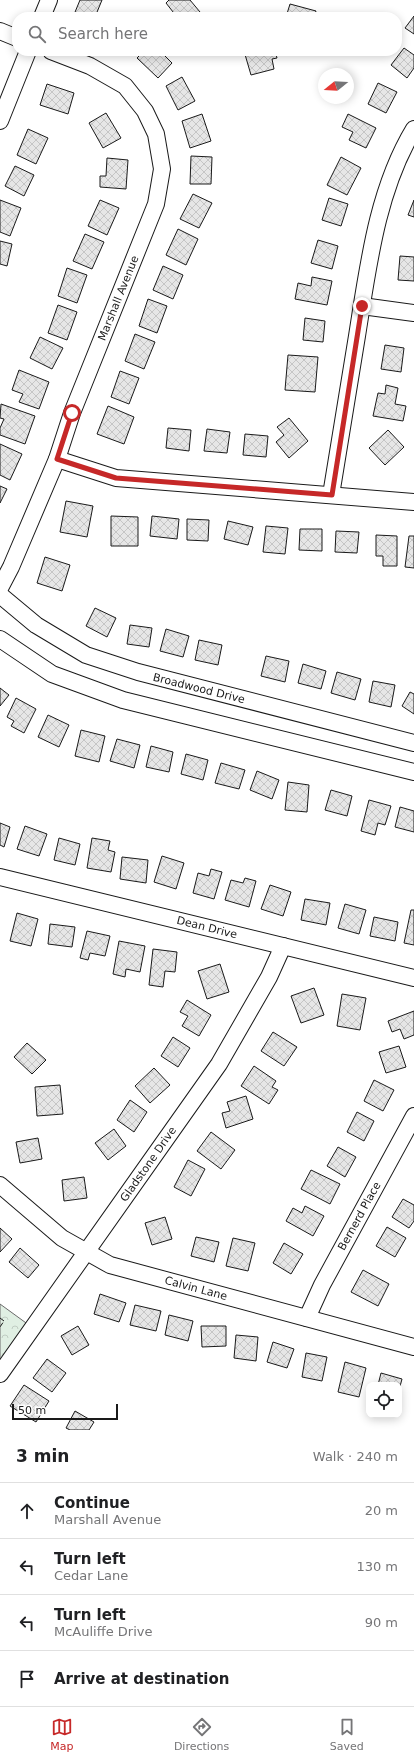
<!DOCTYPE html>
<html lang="en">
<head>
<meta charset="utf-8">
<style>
	:root { --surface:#fff; --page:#f6f6f6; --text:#202124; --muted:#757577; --line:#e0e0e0; --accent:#c62828 }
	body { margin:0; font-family:"DejaVu Sans",sans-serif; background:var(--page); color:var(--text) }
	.controls { position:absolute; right:12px; bottom:12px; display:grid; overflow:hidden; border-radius:8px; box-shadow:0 2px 10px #0003 }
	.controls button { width:36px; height:36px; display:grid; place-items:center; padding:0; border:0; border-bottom:1px solid var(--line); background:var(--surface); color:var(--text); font:20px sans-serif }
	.compass { position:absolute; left:318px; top:68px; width:36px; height:36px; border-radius:50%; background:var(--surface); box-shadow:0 2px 10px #0003; rotate:252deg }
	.scale { position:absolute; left:12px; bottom:10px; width:106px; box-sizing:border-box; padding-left:4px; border:2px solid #1a1a1a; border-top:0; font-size:11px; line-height:14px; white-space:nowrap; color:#1a1a1a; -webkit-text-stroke:3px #fff; paint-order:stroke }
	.stop { position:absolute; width:12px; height:12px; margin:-9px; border:3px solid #c62828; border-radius:50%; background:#fff }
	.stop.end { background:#c62828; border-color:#fff; box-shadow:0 1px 4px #0008 }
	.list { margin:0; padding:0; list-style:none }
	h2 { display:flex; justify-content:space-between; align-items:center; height:52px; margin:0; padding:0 16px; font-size:17px }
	h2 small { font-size:13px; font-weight:400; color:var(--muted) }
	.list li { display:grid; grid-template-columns:26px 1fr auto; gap:12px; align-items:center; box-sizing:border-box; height:56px; padding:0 16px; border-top:1px solid var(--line) }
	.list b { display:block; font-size:15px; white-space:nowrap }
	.list p { margin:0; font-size:13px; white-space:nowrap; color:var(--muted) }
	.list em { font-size:13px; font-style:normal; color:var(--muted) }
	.icon { flex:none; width:22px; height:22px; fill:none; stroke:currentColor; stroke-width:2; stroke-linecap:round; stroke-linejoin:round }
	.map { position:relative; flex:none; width:414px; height:1430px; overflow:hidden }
	.search { position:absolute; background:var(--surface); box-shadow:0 2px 10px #0003; left:12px; right:12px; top:12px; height:44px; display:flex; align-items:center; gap:10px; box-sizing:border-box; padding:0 14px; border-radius:16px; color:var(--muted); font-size:15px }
	.sheet { height:276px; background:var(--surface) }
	nav { display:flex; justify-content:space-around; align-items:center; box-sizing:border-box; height:56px; border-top:1px solid var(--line); background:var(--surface); font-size:11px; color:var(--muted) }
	nav a { display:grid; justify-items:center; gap:2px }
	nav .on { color:var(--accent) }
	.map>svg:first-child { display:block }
	.park { fill:url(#park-crowns); stroke:#6a6a6a }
	.building { fill:url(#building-cross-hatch); stroke:#1a1a1a }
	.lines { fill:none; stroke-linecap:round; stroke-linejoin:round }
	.minor-casing { stroke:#1a1a1a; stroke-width:18 }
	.minor { stroke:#fff; stroke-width:16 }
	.fence { stroke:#1a1a1a; stroke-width:1; stroke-dasharray:5 2; stroke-linecap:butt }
	.route { stroke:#c62828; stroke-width:5 }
	.labels { text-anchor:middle; stroke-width:3; stroke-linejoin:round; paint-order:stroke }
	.street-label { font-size:11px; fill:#1a1a1a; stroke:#fff }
</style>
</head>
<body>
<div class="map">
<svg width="414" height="1430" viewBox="0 0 414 1430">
	<defs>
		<pattern id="park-crowns" width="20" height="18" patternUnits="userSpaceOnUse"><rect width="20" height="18" fill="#e0efe3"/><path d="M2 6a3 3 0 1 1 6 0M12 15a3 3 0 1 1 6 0" fill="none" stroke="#c0ccc2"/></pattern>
		<pattern id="building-cross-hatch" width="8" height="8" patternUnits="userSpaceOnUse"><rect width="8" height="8" fill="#e6e6e6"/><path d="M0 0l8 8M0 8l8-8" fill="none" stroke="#c5c5c5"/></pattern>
	</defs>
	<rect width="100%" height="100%" fill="#fff"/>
	<!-- park -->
	<path class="park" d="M0 1304 33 1328 0 1374Z"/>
	<!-- building -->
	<g class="building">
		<path d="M80 0H102L95 17H73Z"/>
		<path d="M169 0H190L200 12 195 17H177L166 3Z"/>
		<path d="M290 4 316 11 314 17H286Z"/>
		<path d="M414 16V34L405 28Z"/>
		<path d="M404 48 414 55V68L407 78 391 65Z"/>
		<path d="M144 51H160L172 63 158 78 137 58Z"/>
		<path d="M213 51H222L217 55Z"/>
		<path d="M244 51H275L277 58 272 59 274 69 251 75Z"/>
		<path d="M182 77 195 101 178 110 166 86Z"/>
		<path d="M378 83 397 92 386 113 368 104Z"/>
		<path d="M47 84 74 93 68 114 40 105Z"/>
		<path d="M106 113 121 138 103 148 89 123Z"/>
		<path d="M202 114 211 141 190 148 182 121Z"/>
		<path d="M348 114 376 128 366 148 349 140 353 132 342 127Z"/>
		<path d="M28 129 48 138 36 164 17 155Z"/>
		<path d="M191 156 212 157 211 184H190Z"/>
		<path d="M341 157 361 168 347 195 327 185Z"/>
		<path d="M107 158 128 160 126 189 100 187V176H106Z"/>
		<path d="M15 166 34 175 24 196 5 186Z"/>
		<path d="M193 194 212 203 199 228 180 219Z"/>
		<path d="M329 198 348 204 341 226 322 220Z"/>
		<path d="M0 200 21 208 10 236 0 232Z"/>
		<path d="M100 200 119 208 107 235 88 226Z"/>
		<path d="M414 200V217L408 215Z"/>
		<path d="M178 229 198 239 186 265 166 255Z"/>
		<path d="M85 234 104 242 92 269 73 261Z"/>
		<path d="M318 240 338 246 332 269 311 263Z"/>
		<path d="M0 241 12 244 7 266 0 264Z"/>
		<path d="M400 256 414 257V281L398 280Z"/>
		<path d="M163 266 183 275 173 299 153 290Z"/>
		<path d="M67 268 87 275 77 303 58 296Z"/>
		<path d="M312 277 332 281 327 305 295 299 298 283 311 286Z"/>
		<path d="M148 299 167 306 157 333 139 326Z"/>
		<path d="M58 305 77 312 67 340 48 333Z"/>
		<path d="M305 318 325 321 323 342 303 340Z"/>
		<path d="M135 334 155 342 144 369 125 361Z"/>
		<path d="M40 337 63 348 52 369 30 358Z"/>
		<path d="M385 345 404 348 401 372 381 369Z"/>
		<path d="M288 355 318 357 315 392 285 390Z"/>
		<path d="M19 370 49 382 39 409 19 402 23 394 12 390Z"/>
		<path d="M120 371 139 378 129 404 111 397Z"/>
		<path d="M386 385 398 388 395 404 406 406 403 421 373 416 378 393 385 394Z"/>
		<path d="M1 404 35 416 25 444 0 435V428L4 419 0 418Z"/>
		<path d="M108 406 134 417 124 444 97 434Z"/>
		<path d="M289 418 308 441 289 458 276 442 284 435 277 427Z"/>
		<path d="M168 428 191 430 189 451 166 448Z"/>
		<path d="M207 429 230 432 227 453 204 451Z"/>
		<path d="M388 430 404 447 385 465 369 448Z"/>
		<path d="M245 434 268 436 266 457 243 455Z"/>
		<path d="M0 444 22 454 10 480 0 475Z"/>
		<path d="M0 486 7 489 0 503Z"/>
		<path d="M66 501 93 506 87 537 60 532Z"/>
		<path d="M111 516 138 517V546H111Z"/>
		<path d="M152 516 179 519 177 539 150 536Z"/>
		<path d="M187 519 209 520 208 541 187 540Z"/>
		<path d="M228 521 253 527 248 545 224 539Z"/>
		<path d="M266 526 288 528 285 554 263 552Z"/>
		<path d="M300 529H322V551L299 550Z"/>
		<path d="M336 531 359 532 357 553 335 552Z"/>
		<path d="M376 535 397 536V566H383V556H376Z"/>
		<path d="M409 536H414V568L405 567Z"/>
		<path d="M45 557 70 565 62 591 37 583Z"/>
		<path d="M95 608 116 618 107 637 86 626Z"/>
		<path d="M130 625 152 628 149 647 127 644Z"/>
		<path d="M166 629 189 636 183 657 160 651Z"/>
		<path d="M199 640 222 645 218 665 195 660Z"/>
		<path d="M266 656 289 661 285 682 261 676Z"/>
		<path d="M303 664 326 671 321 689 298 683Z"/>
		<path d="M337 672 361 679 355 700 331 693Z"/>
		<path d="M373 681 395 685 391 707 369 702Z"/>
		<path d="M0 688 9 695 0 706Z"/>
		<path d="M410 692 414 694V714L402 706Z"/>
		<path d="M16 698 36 709 24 733 11 726 14 721 7 717Z"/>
		<path d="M48 715 69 725 59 747 38 737Z"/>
		<path d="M81 730 105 736 99 762 75 756Z"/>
		<path d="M117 739 140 745 134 768 110 761Z"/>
		<path d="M151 746 173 752 169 772 146 767Z"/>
		<path d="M186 754 208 760 203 780 181 774Z"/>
		<path d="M221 763 245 770 239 789 215 783Z"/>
		<path d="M257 771 279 780 272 799 250 790Z"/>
		<path d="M288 782 309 785 307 812 285 810Z"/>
		<path d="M331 790 352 796 347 816 325 810Z"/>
		<path d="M369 800 391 806 385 825 378 823 375 835 361 831Z"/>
		<path d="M400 807 414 811V832L395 827Z"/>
		<path d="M0 823 10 827 4 847 0 845Z"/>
		<path d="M25 826 47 834 39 856 17 849Z"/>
		<path d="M59 838 80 844 75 865 54 860Z"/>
		<path d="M92 838 110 841 108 850 115 852 111 872 87 868Z"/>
		<path d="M162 856 184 863 176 889 154 882Z"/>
		<path d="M122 857 148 860 146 883 120 879Z"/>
		<path d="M211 869 222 872 214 899 193 893 198 873 209 876Z"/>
		<path d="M245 878 256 881 249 907 225 900 231 880 243 883Z"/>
		<path d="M270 885 291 892 283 916 261 909Z"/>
		<path d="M305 899 330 903 326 925 301 920Z"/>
		<path d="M345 904 366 910 359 934 338 928Z"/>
		<path d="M411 910H414V945L404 943Z"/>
		<path d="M17 913 38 919 31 946 10 941Z"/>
		<path d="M374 917 398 922 395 941 370 936Z"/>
		<path d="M50 924 75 927 72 947 48 944Z"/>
		<path d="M87 931 110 936 105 956 90 953 88 960 80 958Z"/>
		<path d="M119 941 145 946 140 972 126 969 125 977 113 974Z"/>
		<path d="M153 949 177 952 175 972 165 971 163 987 149 985Z"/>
		<path d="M220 964 229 992 207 999 198 971Z"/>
		<path d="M314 988 324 1015 301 1023 291 996Z"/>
		<path d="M342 994 366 998 360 1030 337 1026Z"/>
		<path d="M187 1000 211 1015 199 1036 182 1026 188 1016 180 1012Z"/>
		<path d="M414 1011V1035L404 1039 400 1029 392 1032 388 1021Z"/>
		<path d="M273 1032 297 1047 284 1066 261 1051Z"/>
		<path d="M173 1037 190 1048 178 1067 161 1056Z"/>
		<path d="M27 1043 46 1060 32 1074 14 1057Z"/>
		<path d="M399 1046 406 1067 386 1073 379 1052Z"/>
		<path d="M254 1066 276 1081 272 1087 278 1090 269 1104 241 1086Z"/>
		<path d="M154 1068 170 1085 150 1103 135 1086Z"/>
		<path d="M374 1080 394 1090 383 1111 364 1101Z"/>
		<path d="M60 1085 63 1114 37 1116 35 1087Z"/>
		<path d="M246 1096 253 1119 226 1128 222 1113 230 1111 227 1102Z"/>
		<path d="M130 1100 147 1112 134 1132 117 1120Z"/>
		<path d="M357 1112 374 1121 364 1141 347 1132Z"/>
		<path d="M114 1129 126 1146 108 1160 95 1143Z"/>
		<path d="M211 1132 235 1150 221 1169 197 1151Z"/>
		<path d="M38 1138 42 1159 20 1163 16 1142Z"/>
		<path d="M338 1147 356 1157 345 1177 327 1166Z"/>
		<path d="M188 1160 205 1169 191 1196 174 1187Z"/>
		<path d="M311 1170 340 1184 330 1204 301 1189Z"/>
		<path d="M84 1177 87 1198 64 1201 62 1180Z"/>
		<path d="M403 1199 414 1205V1221L409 1228 392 1217Z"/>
		<path d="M305 1206 324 1216 313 1236 286 1221 293 1208 302 1213Z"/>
		<path d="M165 1217 172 1239 152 1245 145 1223Z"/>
		<path d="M387 1227 406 1238 395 1257 376 1246Z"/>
		<path d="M0 1228 12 1239 0 1252Z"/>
		<path d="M196 1237 219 1242 214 1262 191 1256Z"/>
		<path d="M233 1238 255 1243 248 1271 226 1266Z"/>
		<path d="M284 1243 303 1254 291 1274 273 1263Z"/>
		<path d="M20 1248 39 1265 28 1278 9 1262Z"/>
		<path d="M363 1270 389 1284 378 1306 351 1292Z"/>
		<path d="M100 1294 126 1303 119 1322 94 1314Z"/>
		<path d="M135 1305 161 1311 156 1331 130 1325Z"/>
		<path d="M169 1315 193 1321 188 1341 165 1335Z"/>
		<path d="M78 1326 89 1345 72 1355 61 1336Z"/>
		<path d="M201 1326H226V1346L202 1347Z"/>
		<path d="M236 1335 258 1337 256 1361 234 1358Z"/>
		<path d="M273 1342 294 1349 287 1368 267 1362Z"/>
		<path d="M306 1353 327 1357 322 1381 302 1377Z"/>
		<path d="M47 1359 66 1373 52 1392 33 1378Z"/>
		<path d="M345 1362 366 1368 359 1397 338 1392Z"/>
		<path d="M381 1373 402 1379 399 1390V1385H378Z"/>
		<path d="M24 1385 49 1401 36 1422 10 1406Z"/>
		<path d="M75 1411 94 1422 89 1430H70L66 1428Z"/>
	</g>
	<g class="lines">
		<defs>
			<g id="minor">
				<path d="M42 17 49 0"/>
				<path d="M0 31 17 38"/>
				<path d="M0 121 28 51"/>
				<path d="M362 306 414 313"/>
				<path d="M57 459 116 478 414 502"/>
				<path d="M331 495C340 442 348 389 357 336 368 267 377 190 414 129"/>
				<path d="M0 588 11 567 57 459 72 413 156 204 162 169 156 134 145 111 125 86 90 66 51 51"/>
				<path d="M0 595 36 625 86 655 138 672 414 743"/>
				<path d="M0 639 52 674 123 700 414 772"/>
				<path d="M0 877 414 978"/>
				<path d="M0 1185 62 1238 110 1265 414 1347"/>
				<path d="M307 1318 322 1285 414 1116"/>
				<path d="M0 1374 219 1064 269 977 283 946"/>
			</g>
		</defs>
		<!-- minor casing -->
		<use href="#minor" class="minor-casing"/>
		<!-- minor -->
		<use href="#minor" class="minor"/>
		<!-- fence -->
		<path class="fence" d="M0 1318 4 1321 0 1327"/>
	</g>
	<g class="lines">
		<!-- route -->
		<path class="route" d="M72 413 57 459 116 478 332 495 362 306"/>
	</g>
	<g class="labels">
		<!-- street labels -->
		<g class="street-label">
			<text transform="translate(118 298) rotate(-68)" y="4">Marshall Avenue</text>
			<text transform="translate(199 688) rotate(14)" y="4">Broadwood Drive</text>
			<text transform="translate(207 927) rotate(14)" y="4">Dean Drive</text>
			<text transform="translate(148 1164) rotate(-55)" y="4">Gladstone Drive</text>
			<text transform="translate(359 1216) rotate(-61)" y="4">Bernerd Place</text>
			<text transform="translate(196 1288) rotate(15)" y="4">Calvin Lane</text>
		</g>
	</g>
</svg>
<div class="controls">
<button><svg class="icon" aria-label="locate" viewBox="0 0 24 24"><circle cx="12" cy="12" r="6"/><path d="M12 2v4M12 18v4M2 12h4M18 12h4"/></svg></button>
</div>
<svg class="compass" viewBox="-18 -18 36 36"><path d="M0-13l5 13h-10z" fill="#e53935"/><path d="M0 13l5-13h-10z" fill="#757577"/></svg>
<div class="scale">50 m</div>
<div class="stop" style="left:72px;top:413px"></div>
<div class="stop end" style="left:362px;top:306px"></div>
<div class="search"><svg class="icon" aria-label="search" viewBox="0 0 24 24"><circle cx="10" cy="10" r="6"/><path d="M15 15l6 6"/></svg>Search here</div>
</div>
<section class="sheet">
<h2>3 min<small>Walk · 240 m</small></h2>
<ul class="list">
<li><svg class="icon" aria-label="ahead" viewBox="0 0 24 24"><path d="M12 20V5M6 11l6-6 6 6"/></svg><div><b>Continue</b><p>Marshall Avenue</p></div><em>20 m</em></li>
<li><svg class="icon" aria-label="left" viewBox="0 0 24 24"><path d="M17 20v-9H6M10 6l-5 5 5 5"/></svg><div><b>Turn left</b><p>Cedar Lane</p></div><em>130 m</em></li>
<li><svg class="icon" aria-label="left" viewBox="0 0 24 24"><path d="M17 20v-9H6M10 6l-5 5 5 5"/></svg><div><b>Turn left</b><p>McAuliffe Drive</p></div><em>90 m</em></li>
<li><svg class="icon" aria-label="arrive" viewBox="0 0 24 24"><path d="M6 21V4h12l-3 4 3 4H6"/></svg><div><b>Arrive at destination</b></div></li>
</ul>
</section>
<nav>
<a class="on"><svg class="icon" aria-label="map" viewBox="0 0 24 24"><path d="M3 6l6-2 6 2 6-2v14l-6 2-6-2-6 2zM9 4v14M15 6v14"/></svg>Map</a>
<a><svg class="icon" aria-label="directions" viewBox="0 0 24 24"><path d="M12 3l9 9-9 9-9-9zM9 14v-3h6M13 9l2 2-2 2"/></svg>Directions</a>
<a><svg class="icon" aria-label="saved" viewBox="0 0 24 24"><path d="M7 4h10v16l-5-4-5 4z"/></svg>Saved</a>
</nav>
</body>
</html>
